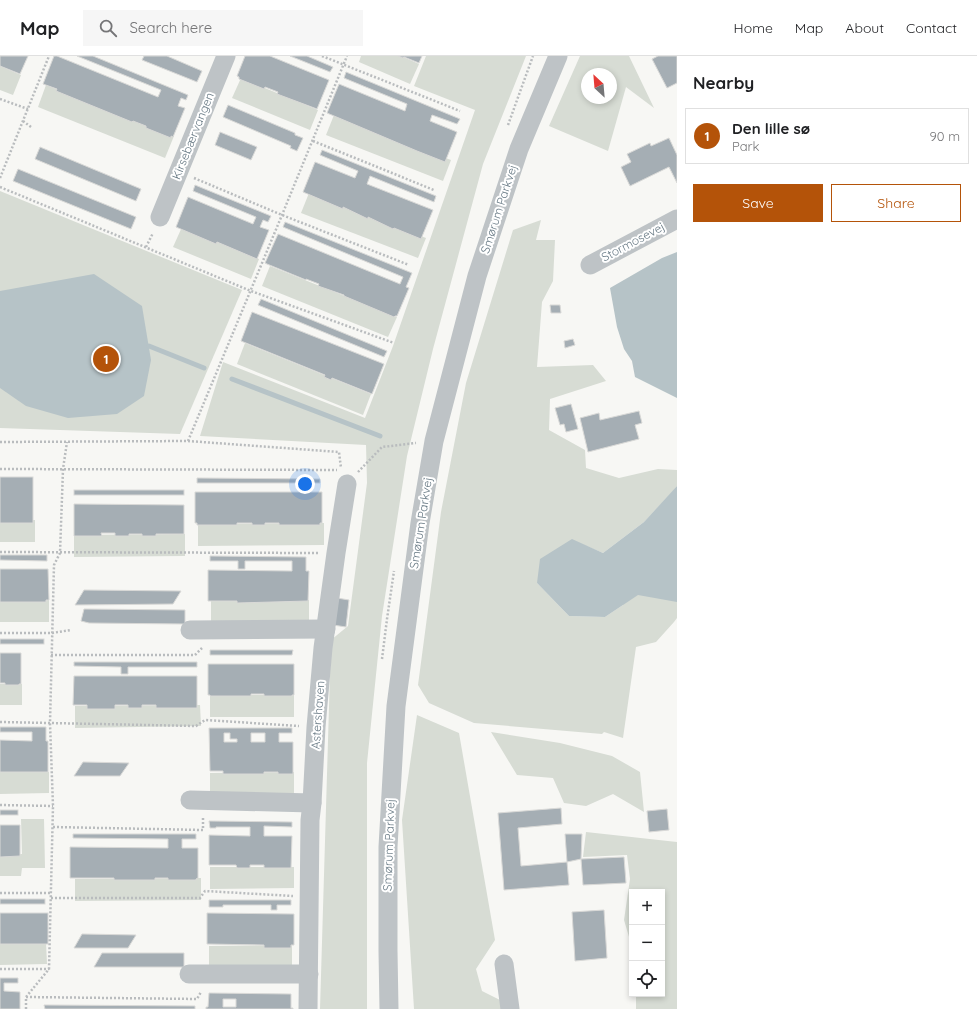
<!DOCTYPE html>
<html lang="en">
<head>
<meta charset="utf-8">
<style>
	:root { --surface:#fff; --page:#f6f6f6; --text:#202124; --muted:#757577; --line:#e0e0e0; --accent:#b45309 }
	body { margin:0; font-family:Quicksand,sans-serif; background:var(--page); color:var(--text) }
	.controls { position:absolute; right:12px; bottom:12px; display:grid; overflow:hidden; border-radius:0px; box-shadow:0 2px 6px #0003 }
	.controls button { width:36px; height:36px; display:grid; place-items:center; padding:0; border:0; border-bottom:1px solid var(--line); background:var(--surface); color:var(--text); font:20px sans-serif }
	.compass { position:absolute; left:581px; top:12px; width:36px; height:36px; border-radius:50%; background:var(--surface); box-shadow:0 2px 6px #0003; rotate:334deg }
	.you { position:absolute; left:305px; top:428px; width:14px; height:14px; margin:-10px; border:3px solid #fff; border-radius:50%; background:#1a73e8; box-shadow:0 0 0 6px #1a73e833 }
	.badge { display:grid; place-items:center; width:26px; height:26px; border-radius:50%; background:var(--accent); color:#fff; font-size:13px; font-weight:700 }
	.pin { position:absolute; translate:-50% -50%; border:2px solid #fff; box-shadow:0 1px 4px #0006 }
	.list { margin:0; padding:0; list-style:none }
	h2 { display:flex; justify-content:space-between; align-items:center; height:52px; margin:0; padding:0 16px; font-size:17px }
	h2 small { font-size:13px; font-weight:400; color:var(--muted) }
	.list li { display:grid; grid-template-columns:26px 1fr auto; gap:12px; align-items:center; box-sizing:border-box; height:56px; margin:0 8px 8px; padding:0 8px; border:1px solid var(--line); border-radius:0px }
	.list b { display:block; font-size:15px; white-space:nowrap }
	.list p { margin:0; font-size:13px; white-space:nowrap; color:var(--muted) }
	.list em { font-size:13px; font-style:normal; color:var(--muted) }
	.actions { display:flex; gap:8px; padding:12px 16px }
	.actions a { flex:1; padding:9px 0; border:1px solid var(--accent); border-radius:0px; text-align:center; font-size:14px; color:var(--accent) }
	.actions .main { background:var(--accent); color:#fff }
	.icon { flex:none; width:22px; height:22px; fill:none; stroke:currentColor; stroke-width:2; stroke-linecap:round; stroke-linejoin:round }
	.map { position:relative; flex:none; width:677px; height:953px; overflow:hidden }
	header { display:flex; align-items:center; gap:24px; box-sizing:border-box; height:56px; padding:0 20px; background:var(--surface); border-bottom:1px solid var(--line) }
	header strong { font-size:19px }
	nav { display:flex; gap:22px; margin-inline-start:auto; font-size:14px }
	.search { width:280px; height:36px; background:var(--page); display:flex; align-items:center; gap:10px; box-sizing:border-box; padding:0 14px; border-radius:0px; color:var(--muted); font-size:15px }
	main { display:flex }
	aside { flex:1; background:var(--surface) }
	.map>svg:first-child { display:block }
	.green { fill:#d7dcd4; fill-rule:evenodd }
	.water { fill:#b6c3c7 }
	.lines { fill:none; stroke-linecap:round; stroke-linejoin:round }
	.stream { stroke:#b6c3c7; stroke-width:5 }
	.building { fill:#a5aeb4; stroke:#d9d9d7; fill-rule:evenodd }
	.path { stroke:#b9bcbe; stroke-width:2.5; stroke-dasharray:2 2; stroke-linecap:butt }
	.minor { stroke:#bec3c6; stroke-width:19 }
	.labels { text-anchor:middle; stroke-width:4; stroke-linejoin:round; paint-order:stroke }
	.street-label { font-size:12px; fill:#677984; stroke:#fff }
</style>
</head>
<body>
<header>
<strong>Map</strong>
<div class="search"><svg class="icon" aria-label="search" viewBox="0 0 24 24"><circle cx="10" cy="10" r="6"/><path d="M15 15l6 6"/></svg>Search here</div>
<nav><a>Home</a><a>Map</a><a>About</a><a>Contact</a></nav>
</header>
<main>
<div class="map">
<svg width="677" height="953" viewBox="0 0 677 953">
	<rect width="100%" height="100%" fill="#f7f7f4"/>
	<!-- green -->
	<g class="green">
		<path d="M361 0H401L419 8 410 28 359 6Z"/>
		<path d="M426 0H526L483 108 433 293 407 400 382 560 367 707V953H320L331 584 348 570 367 427 366 389 200 380 223 306 365 362 393 290 475 54 414 30Z"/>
		<path d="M580 0H629L654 52 626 31 608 95 549 70ZM587 18H611V42H587Z"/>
		<path d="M0 10 21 19 13 39 0 34Z"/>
		<path d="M241 22 318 54 310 74 232 42Z"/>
		<path d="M46 29 174 80 165 102 38 51Z"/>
		<path d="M334 59 451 104 443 125 326 79Z"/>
		<path d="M0 135 242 234 180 378 0 372Z"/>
		<path d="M309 137 426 182 418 202 301 157Z"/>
		<path d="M541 164 536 184H555L553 225 542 246 537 311 593 309 606 325 550 343 549 374 585 394 586 412 619 422 658 413 677 414V430L674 434 644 466 603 497 572 484 537 527 569 560 605 561 623 549 625 529 677 534V562L674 566 656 586 636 591 623 682 604 676 602 678 474 667 429 647 418 629 441 456 466 327 513 174Z"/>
		<path d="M182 171 259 203 251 223 173 191Z"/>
		<path d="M270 210 397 261 388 281 262 230Z"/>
		<path d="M245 287 371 338 363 359 237 308Z"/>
		<rect x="0" y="464" width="35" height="22"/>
		<path d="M324 467V489L198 490V468Z"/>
		<path d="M185 478V500L74 501V479Z"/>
		<path d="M49 543V566H0V544Z"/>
		<rect x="211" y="544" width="98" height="22"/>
		<rect x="0" y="628" width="22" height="21"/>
		<rect x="210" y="639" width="84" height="22"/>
		<path d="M200 649 201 670 75 672V650Z"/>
		<path d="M417 659 459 677 495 884 476 913 482 935 504 946 505 953H414L402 764Z"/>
		<path d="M491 676 560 687 612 700 640 716 644 756 613 738 586 750 564 747 553 722 517 719Z"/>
		<path d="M0 716H49V737L0 738Z"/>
		<path d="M294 716V738H210V717Z"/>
		<path d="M21 763H44L45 812H22L21 820H0V799L22 798Z"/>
		<path d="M586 776 677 786V953H636V938H662V836H632V891L624 864 630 823 627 799 583 801Z"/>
		<path d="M210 811H294V832L210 833Z"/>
		<path d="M201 822V844L75 845V823Z"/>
		<path d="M0 887H46L47 908 0 909Z"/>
		<path d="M292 889V911H209V890Z"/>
	</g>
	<!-- water -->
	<g class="water">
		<path d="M677 196V342L635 321 632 305 624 293 617 271 610 232 662 202Z"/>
		<path d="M94 218 142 250 151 304 144 340 117 358 68 362 26 350 0 332V235Z"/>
		<path d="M677 430V546L638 539 605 561 569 560 537 527 540 503 572 483 603 497 644 466Z"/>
	</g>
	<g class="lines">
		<!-- stream -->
		<g class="stream">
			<path d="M149 290 204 312"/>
			<path d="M232 323 380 380"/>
		</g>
	</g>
	<!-- building -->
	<g class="building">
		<path d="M0 0H28L20 18 0 10Z"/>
		<path d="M54 0H57L158 41 161 34 77 0H93L188 39 186 44 181 42 178 50 185 52 173 81 171 80V82L146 72V70L133 65 132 66 56 35 57 33 43 28Z"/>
		<path d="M144 0H167L202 15 197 26 142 4Z"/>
		<path d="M245 0H270L329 24 317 53 277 38 278 36 265 31 264 33 239 23V21L237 20Z"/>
		<path d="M290 0H307L333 11 330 16Z"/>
		<path d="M398 0H422L419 7 404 1 403 2Z"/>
		<path d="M658 0H677V27L667 32 652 3Z"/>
		<path d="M346 16 460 63 457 68 432 59 430 65 457 76 445 106 417 95 327 57 339 28 405 55 407 48 344 22Z"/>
		<path d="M228 49 295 77V79L303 82 297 95 290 92 291 90 223 61Z"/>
		<path d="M220 76 257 91 251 104 215 89Z"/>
		<path d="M669 82 677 99V127L669 111 630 130 621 111 631 106 627 98 650 87 651 90Z"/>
		<path d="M40 91 141 133 136 145 35 103Z"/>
		<path d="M322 94 436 140 434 146 370 120 367 128 433 154 421 183 394 172 393 173 368 161V163L343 151V153L303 136 315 106 355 122 358 115 320 99Z"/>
		<path d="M18 113 136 161 131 173 13 125Z"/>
		<path d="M195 129 271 160 268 166 263 164 260 171 269 174 257 203 217 186 216 188 176 171 188 141 253 168 256 161 193 135Z"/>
		<path d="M285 166 412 217 406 231 409 232 397 260H395L394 261 344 240V239L318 230 319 228 306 223V224L267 208 265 207 278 178 400 228 403 221 283 171Z"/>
		<path d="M261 243 387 295 384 301 258 249Z"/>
		<path d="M550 249H560L561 257H551Z"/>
		<path d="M252 256 384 308 372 338 332 322 331 324 324 321 325 319 241 285Z"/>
		<path d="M573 283 575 289 565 292 564 285Z"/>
		<path d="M571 348 578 373 566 376 564 368 560 369 555 352Z"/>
		<path d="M639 355 642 367 635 369 639 383 588 396 580 362 599 357 600 364Z"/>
		<rect x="0" y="421" width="33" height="46"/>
		<path d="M197 422 320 423V427H197Z"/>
		<rect x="74" y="434" width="110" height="5"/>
		<path d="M195 436H322V467H320V469H279V467H265V469H252V467H237V469H197V467H195Z"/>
		<path d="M74 448 184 449V478H156V480H142V478H129V480H115V477H101L102 480H74Z"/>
		<path d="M0 499H47V505L0 504Z"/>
		<path d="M210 500 306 501V515H309L308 545 237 547V545H208V514L292 515V505H245V513H238V505H210Z"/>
		<path d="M0 513H48L49 544H46V546H0Z"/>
		<path d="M84 534 181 535 173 548 75 549Z"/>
		<path d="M337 542 349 544 346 571 333 569Z"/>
		<path d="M84 553 185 554V568L89 567 81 565Z"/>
		<rect x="0" y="583" width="44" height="5"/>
		<path d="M210 594H293L292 599H210Z"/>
		<path d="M0 597H21V628H19V629H5V627H0Z"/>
		<path d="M74 606H197V611H128V618H121V611L74 610Z"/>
		<path d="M208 608H294V639H292V640H264V638H251V640H210V639H208Z"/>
		<path d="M74 620H197V652H156V649H142V652H128V649H115V653H87V649H73Z"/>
		<path d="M0 671H46V685H48V716H0V684L32 685V676H0Z"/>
		<path d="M209 672H292V677H279V686H293V718H278V716H264V718H223V715H210ZM224 677H230V683H237V686H224ZM251 677H265V686H251Z"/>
		<path d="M83 706 129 707 120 720H74Z"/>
		<path d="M561 752 562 768 518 772 521 810 567 806 569 829 504 834 498 757Z"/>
		<path d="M667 753 669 774 649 776 647 755Z"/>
		<rect x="0" y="754" width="18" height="5"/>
		<path d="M209 765 292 766V771L264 770V780H292L291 812H264V809H250V812H237L236 809H209V779L250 780V771H216V772H210Z"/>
		<path d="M0 769H20V800L0 801Z"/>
		<path d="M73 778H196V783H182V792H198V822L196 823V824H168V822H155V824H114V822H70V791L168 792V783L73 782Z"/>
		<path d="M565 778H582L581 803 567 806Z"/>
		<path d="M624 801 626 827 583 829 581 803Z"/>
		<rect x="0" y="843" width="45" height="5"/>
		<path d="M209 844H291V849H277V854H271V849H223V851H209Z"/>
		<path d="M604 854 607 902 575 905 572 856Z"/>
		<rect x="0" y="857" width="48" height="31"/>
		<path d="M207 857 294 858V889H291V892H264V889L207 888Z"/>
		<path d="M82 878 136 879 128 892H74Z"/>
		<path d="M102 897H184V911H94Z"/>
		<path d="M0 922H18V927H4V935L20 936V953H0Z"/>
		<path d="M209 937 291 938V952H293V953H206V951H208ZM223 943H236V951H223Z"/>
		<path d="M44 949 195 950V953H45Z"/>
	</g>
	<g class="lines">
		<!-- path -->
		<g class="path">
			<path d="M322 0 460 55"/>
			<path d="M0 43 28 53"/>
			<path d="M23 65 31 71"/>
			<path d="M508 69 533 0"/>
			<path d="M313 85 434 134"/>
			<path d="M0 122 49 0"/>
			<path d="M194 122 282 159 409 209"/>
			<path d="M0 131 251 235 394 287"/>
			<path d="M146 191 153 177"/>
			<path d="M188 385 282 159 347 0"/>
			<path d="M0 386 188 385 339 396 341 412"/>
			<path d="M0 413 337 414"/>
			<path d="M358 416 382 391 416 387"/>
			<path d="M0 496 319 497"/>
			<path d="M0 577H52L71 574"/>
			<path d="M51 599H195L202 592"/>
			<path d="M382 603 387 563 394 515"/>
			<path d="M0 666 196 670 205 664 299 670"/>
			<path d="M0 749 53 750"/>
			<path d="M53 771 203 774V762"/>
			<path d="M0 837H51"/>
			<path d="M51 842H200L205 835 293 840"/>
			<path d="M0 913H49"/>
			<path d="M26 941 197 943 201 936"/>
			<path d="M26 953V941L49 913 53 750 50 667 54 509 60 497 63 413 67 386"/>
		</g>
		<!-- minor -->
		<g class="minor">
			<path d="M160 161 226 0"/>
			<path d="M590 209 677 163"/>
			<path d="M190 574 326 573"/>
			<path d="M190 744 312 747"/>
			<path d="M504 908 510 953"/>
			<path d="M189 918H309"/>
			<path d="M308 953 310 764 312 747 316 671 323 592 336 497 347 428"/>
			<path d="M389 953 388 895V791L396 650 420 467 434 385 477 220 519 93 558 0"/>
		</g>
	</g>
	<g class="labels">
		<!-- street labels -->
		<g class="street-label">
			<text transform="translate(193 80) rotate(-68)" y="4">Kirsebærvangen</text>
			<text transform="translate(499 153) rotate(-72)" y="4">Smørum Parkvej</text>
			<text transform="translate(633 186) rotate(-28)" y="4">Stormosevej</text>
			<text transform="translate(421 467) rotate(-81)" y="4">Smørum Parkvej</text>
			<text transform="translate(318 659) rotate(-86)" y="4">Astershaven</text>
			<text transform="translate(389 789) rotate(-88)" y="4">Smørum Parkvej</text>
		</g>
	</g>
</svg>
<div class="controls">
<button>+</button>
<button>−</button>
<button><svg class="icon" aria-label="locate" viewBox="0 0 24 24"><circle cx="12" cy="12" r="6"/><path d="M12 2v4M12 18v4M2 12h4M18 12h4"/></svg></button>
</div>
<svg class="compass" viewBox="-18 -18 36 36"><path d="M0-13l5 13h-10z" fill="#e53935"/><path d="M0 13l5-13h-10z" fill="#757577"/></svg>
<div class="you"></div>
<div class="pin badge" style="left:106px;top:303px">1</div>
</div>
<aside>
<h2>Nearby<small></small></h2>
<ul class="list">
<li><span class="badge">1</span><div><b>Den lille sø</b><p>Park</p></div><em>90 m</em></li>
</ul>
<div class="actions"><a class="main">Save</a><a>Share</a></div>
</aside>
</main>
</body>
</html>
